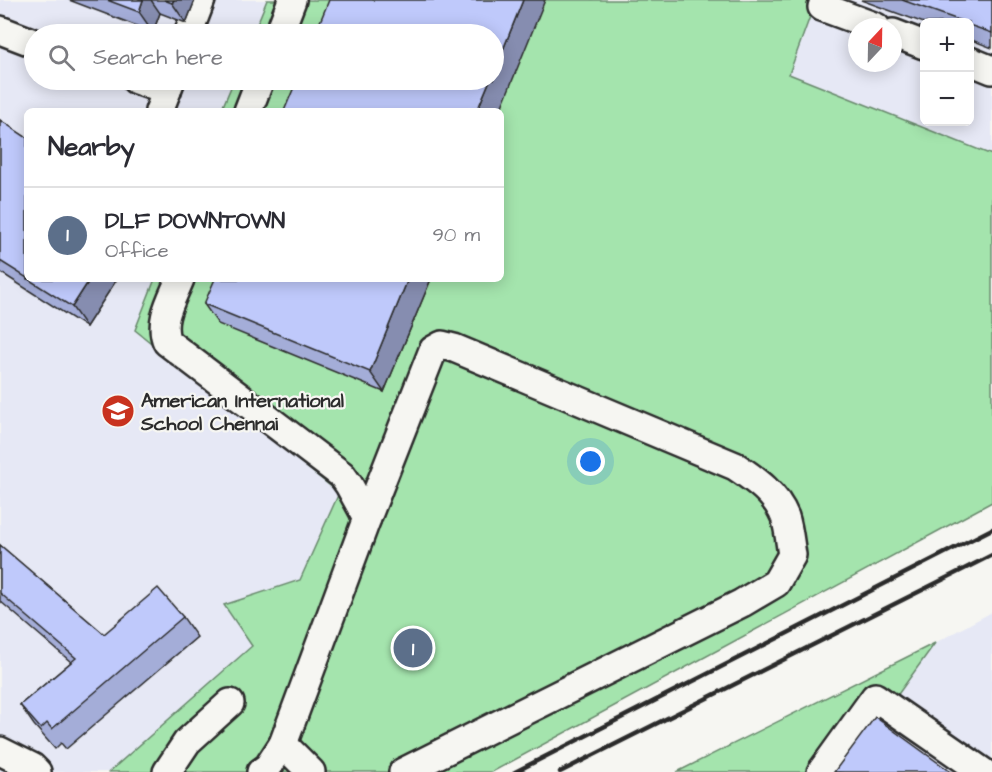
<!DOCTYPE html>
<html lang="en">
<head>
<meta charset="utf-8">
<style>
	:root { --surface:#fff; --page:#f2f2f3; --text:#2b2b33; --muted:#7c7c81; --line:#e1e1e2; --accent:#111827 }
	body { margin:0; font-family:"Architects Daughter",sans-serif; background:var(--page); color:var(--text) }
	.controls { position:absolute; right:18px; top:18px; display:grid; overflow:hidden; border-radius:9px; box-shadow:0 3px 15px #0003 }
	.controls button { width:54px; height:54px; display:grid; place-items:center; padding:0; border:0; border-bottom:2px solid var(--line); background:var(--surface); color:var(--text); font:30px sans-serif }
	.compass { position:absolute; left:848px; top:18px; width:54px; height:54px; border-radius:50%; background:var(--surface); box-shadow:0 3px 15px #0003; rotate:22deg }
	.you { position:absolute; left:591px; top:462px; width:21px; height:21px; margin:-15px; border:4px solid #fff; border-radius:50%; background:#1a73e8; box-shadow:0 0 0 9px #1a73e833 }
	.badge { display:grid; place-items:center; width:39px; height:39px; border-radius:50%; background:var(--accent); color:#fff; font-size:20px; font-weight:700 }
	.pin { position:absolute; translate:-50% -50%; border:3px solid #fff; box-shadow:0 2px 6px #0006 }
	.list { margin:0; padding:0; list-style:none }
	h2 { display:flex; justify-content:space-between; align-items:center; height:78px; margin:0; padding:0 24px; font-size:26px }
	h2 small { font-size:20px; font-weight:400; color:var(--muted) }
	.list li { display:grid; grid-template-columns:39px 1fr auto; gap:18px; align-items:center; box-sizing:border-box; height:96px; padding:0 24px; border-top:2px solid var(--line) }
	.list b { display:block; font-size:22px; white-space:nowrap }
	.list p { margin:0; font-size:20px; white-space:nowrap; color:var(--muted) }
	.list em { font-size:20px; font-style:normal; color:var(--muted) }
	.icon { flex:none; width:33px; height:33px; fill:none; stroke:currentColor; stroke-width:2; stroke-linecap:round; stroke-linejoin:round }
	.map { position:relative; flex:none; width:992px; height:772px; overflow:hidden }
	.search { position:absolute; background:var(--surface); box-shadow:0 3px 15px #0003; left:24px; top:24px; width:480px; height:66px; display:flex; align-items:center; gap:15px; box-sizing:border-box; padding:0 21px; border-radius:33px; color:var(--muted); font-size:22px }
	.panel { position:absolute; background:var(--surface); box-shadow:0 3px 15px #0003; left:24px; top:108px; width:480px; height:174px; border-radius:9px }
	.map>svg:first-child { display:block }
	.built { fill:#e6e8f5; fill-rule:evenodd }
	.green { fill:#a4e4ad; stroke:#68886c; stroke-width:1.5 }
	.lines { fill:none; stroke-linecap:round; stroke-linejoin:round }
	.minor-casing { stroke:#2b2b2b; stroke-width:32 }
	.minor { stroke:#f6f6f2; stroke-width:27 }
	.rail { stroke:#2b2b2b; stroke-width:4.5 }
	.wall { fill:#a4add8; stroke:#2b2b2b; stroke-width:1.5 }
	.shaded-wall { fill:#868db0; stroke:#2b2b2b; stroke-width:1.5 }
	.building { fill:#bfc9fb; stroke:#2b2b2b; stroke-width:1.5 }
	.labels { text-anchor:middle; stroke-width:4.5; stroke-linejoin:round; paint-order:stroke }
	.poi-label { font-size:20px; font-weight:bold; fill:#2b2b2b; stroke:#f6f6f2; text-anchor:start }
</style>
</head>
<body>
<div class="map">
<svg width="992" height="772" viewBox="0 0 992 772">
	<rect width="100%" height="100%" fill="#f6f6f2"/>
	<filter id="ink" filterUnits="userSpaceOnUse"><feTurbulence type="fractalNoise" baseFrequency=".0167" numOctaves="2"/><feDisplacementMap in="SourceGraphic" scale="12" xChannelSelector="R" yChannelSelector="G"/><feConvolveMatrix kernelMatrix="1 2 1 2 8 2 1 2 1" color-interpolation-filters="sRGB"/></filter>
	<g filter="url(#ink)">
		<!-- built -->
		<g class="built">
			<path d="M0 0H267L253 34H34V80H234L221 111H27V279H155L135 330 339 492 300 580 225 605 253 646 109 772H0Z"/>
			<path d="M816 0H992V155L789 74ZM924 22H970V122H924ZM857 27H893V63H857Z"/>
			<path d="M992 612V772H842L935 643Z"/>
		</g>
		<!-- green -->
		<g class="green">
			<path d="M267 0H816L789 74 992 155V502L492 772H109L252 646 224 605 300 580 339 493 135 330 155 279H501V111H221L234 80H494V34H253Z"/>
			<path d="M935 643 842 772H677Z"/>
		</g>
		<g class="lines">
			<defs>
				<g id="minor">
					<path d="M825 0 822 7 876 27"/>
					<path d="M0 30 34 43"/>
					<path d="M893 33 924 45"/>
					<path d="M188 34 201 0"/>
					<path d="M279 34 292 0"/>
					<path d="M970 61 992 70"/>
					<path d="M136 80 167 91"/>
					<path d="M159 111 171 80"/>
					<path d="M248 111 260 80"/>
					<path d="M180 279C172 299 158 321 167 342L342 475 349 485 367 518"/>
					<path d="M283 744 311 772"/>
					<path d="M0 751 32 767 37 772"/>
					<path d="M167 772 187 742 230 703"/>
					<path d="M261 772 268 767 283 744 367 518 433 350 442 345 454 348 735 466C756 480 776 494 785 517 789 529 790 543 792 555L776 583 742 603 403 772"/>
					<path d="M821 772 875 697 983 772"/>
				</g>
			</defs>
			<!-- minor casing -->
			<use href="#minor" class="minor-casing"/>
			<!-- minor -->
			<use href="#minor" class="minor"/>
			<!-- rail -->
			<g class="rail">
				<path d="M515 772 992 529"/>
				<path d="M560 772 992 555"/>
			</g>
		</g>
		<!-- wall -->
		<g class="wall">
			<path d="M69 0H195L186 23 160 13 153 32Z"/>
			<path d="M861 0H992V48L969 39V22L924 23Z"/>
			<path d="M0 120 27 138V279H117L86 327 0 272Z"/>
			<path d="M431 279 384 392 218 324 204 304Z"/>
			<path d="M0 545 104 634 183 617 197 637 66 749 61 743 55 749 34 725 20 705 71 662 0 601Z"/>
		</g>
		<!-- shaded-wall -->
		<g class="shaded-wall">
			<path d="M143 0H151L160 13 153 32 139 12Z"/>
			<path d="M174 0H195L186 23 172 3Z"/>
			<path d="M523 0H545L500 111H477L490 80H494V72Z"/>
			<path d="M90 279H117L86 327 72 307Z"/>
			<path d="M408 279H431L384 392 370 372Z"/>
		</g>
		<!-- building -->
		<g class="building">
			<path d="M107 0H143L139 12Z"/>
			<path d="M164 0H174L172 3Z"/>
			<path d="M329 0H523L494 72V34H315Z"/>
			<path d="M902 0H992V33L969 25V22H964Z"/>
			<path d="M297 80H490L477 111H284Z"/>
			<path d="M0 120 27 138V278L0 261Z"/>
			<path d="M28 279H90L72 307Z"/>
			<path d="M215 279H408L370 372 204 304Z"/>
			<path d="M0 545 104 634 158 588 183 617 52 729 47 723 41 729 20 705 76 658 0 593Z"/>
			<path d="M875 717 951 772H834Z"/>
		</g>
	</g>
	<!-- icons -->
	<defs>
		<symbol id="school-disc" viewBox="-11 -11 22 22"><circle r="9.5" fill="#c8321e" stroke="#f6f6f2"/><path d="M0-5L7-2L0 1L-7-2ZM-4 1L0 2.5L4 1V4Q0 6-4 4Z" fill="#fff"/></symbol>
	</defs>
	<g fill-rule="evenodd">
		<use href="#school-disc" x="99" y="392" width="38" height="38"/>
	</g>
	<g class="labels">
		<!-- poi labels -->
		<g class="poi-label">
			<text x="141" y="407">American International<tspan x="141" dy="23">School Chennai</tspan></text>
		</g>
	</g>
</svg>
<div class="controls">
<button>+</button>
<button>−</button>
</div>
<svg class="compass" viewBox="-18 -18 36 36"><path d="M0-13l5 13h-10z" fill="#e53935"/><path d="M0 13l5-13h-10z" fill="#7c7c81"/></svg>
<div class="you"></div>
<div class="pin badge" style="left:413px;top:648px;background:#5c6f8a">1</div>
<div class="search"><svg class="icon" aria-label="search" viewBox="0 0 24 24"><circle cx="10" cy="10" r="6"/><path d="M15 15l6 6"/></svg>Search here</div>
<section class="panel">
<h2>Nearby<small></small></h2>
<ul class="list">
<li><span class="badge" style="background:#5c6f8a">1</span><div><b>DLF DOWNTOWN</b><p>Office</p></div><em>90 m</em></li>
</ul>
</section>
</div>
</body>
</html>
